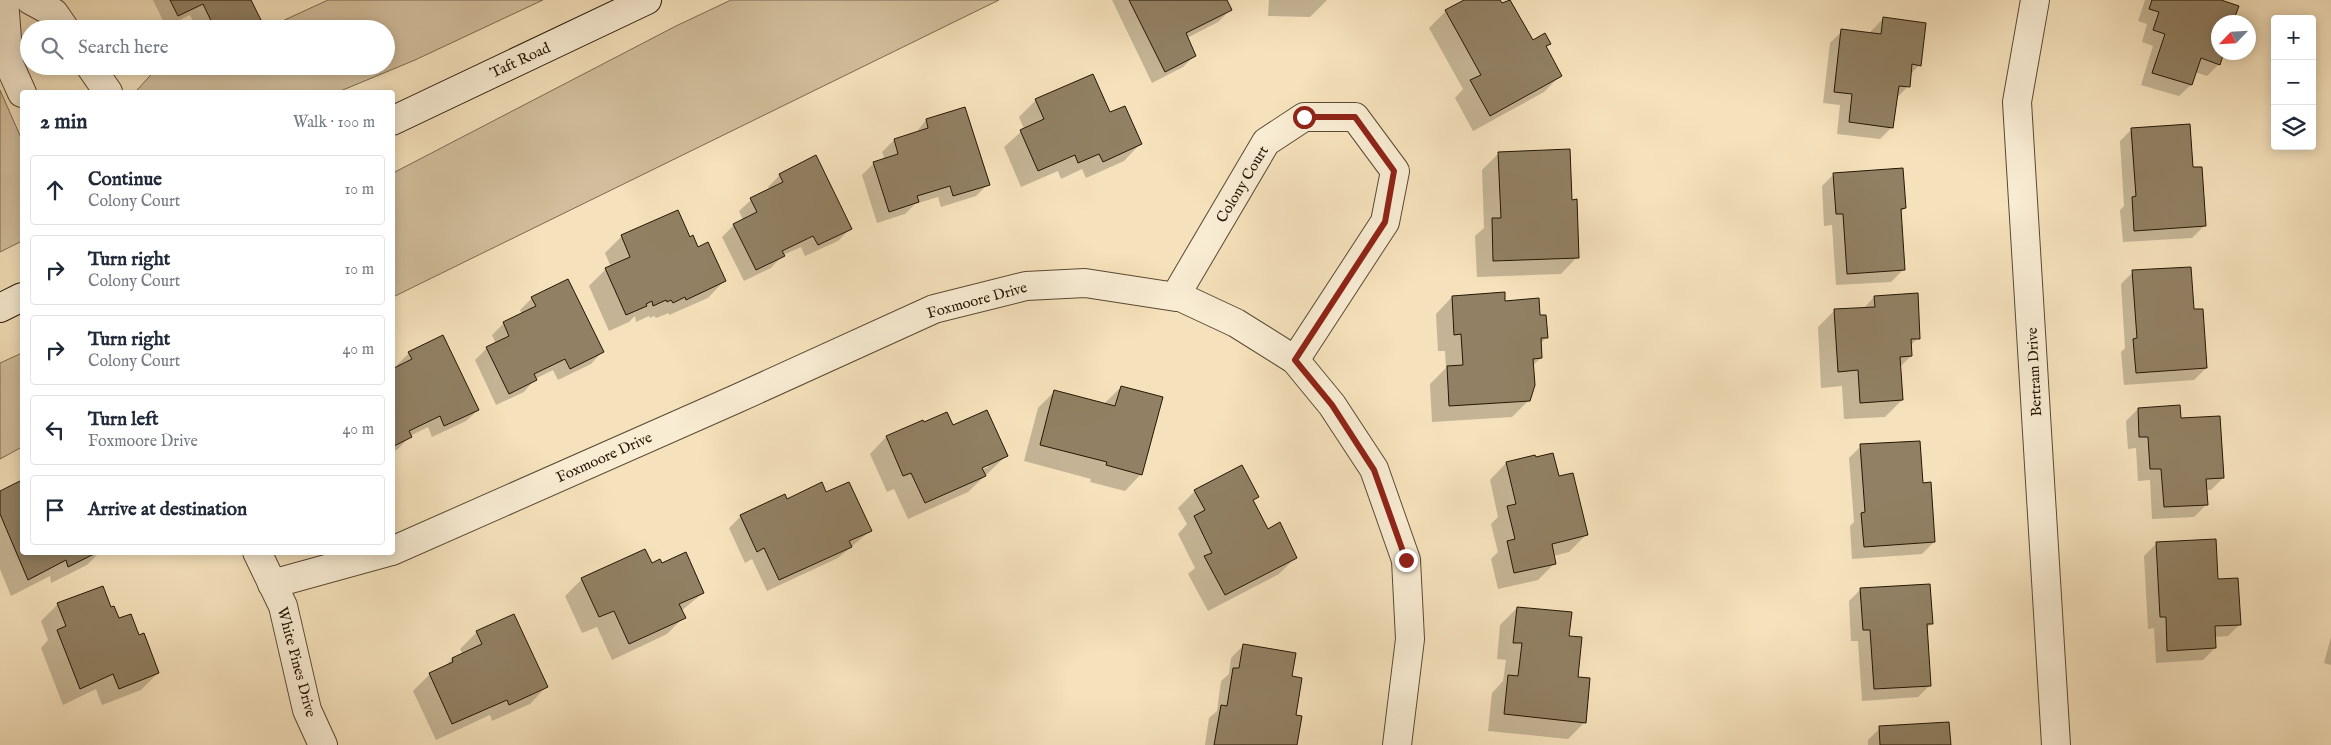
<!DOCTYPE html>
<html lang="en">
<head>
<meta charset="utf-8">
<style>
	:root { --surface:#fff; --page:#f2f2f3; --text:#1f2937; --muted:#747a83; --line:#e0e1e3 }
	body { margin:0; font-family:"IM FELL English",serif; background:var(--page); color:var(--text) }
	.controls { position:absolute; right:15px; top:15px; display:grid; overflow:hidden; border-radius:5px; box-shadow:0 2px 12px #0003 }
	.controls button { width:45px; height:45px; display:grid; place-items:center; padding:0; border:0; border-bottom:1px solid var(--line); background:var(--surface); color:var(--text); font:25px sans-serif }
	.compass { position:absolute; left:2211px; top:15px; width:45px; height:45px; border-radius:50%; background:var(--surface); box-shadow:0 2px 12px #0003; rotate:245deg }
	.stop { position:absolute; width:15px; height:15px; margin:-11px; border:4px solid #8f2418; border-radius:50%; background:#fff }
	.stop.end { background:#8f2418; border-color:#fff; box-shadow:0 1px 5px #0008 }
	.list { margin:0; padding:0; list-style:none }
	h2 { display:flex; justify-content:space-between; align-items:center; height:65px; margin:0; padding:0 20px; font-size:21px }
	h2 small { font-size:16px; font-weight:400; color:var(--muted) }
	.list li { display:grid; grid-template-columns:32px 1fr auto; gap:15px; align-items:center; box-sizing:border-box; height:70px; margin:0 10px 10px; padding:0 10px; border:1px solid var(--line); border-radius:5px }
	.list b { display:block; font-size:19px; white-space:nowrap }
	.list p { margin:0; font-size:16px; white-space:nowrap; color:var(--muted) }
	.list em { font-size:16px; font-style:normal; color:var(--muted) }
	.icon { flex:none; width:28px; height:28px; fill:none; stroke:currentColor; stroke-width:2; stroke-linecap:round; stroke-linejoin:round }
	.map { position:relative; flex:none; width:2331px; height:745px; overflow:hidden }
	.search { position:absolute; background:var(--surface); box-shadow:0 2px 12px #0003; left:20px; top:20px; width:375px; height:55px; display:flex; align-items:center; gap:12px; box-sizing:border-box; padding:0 18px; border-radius:28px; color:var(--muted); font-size:19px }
	.panel { position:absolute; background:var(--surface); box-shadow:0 2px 12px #0003; left:20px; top:90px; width:375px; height:465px; border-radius:5px }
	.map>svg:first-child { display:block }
	.green { fill:#d2be9c; stroke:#7c6a50 }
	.shadow { fill:#0003; fill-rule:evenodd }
	.building { fill:#918063; stroke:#251603 }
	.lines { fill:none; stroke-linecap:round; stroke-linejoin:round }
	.street-casing { stroke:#594931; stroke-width:30 }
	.secondary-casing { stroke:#251603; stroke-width:30 }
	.street { stroke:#f8ecd3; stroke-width:28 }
	.secondary { stroke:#f8ecd3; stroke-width:28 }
	.route { stroke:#8f2418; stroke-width:6 }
	.labels { text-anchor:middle; stroke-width:5; stroke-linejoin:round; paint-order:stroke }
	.street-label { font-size:15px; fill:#251603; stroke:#f8ecd3 }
</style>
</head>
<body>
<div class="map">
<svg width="2331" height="745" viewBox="0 0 2331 745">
	<rect width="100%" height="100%" fill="#f5e1bb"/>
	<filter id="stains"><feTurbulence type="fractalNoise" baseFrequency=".004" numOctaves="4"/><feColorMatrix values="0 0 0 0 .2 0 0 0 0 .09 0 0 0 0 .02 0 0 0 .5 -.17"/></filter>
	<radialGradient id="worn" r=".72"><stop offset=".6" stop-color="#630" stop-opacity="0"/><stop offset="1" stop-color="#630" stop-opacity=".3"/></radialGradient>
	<!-- green -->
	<g class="green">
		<path d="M328 0H543L415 60 338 92H139L137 90 159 66H386V29H265Z"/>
		<path d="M731 0H999L393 297V173L676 26Z"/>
		<path d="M0 90 22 140V241L0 252Z"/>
		<path d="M22 353V447L0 459V363Z"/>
	</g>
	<!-- shadow -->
	<g class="shadow">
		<path d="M153 0H249L259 20 250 29H197L190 15 166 27Z"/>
		<path d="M1112 0H1225L1230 10 1218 22 1187 38 1195 55 1183 67 1152 83Z"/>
		<path d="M1269 0H1327L1310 17 1268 16Z"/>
		<path d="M1466 0H1499L1532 42 1549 43 1545 48 1561 75 1544 92 1473 131 1455 98 1463 89 1429 28 1446 11Z"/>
		<path d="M2145 0H2217L2237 6 2232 22H2218L2219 64 2207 76 2195 72 2191 85 2179 96 2141 85 2153 46 2142 42 2147 24 2138 21Z"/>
		<path d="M1883 19 1919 65 1910 75 1908 86 1896 99 1892 127 1880 139 1837 134 1840 105 1823 103 1830 43 1842 31 1871 34V31Z"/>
		<path d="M1036 100 1109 114 1140 144 1124 161 1086 178 1082 169 1061 179 1058 171 1021 187 1004 147 1024 129 1019 117Z"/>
		<path d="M964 109 988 184 976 196 941 207 938 197 915 204 905 214 877 223 862 175 874 163 885 160 882 152 894 140 915 134 926 120Z"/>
		<path d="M2132 129 2192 168 2204 226 2192 238 2123 242 2120 210 2124 206 2120 141Z"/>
		<path d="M1499 153 1577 257 1561 274 1477 277 1475 236 1484 228 1482 170Z"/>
		<path d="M1834 174 1905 208 1900 213 1903 270 1891 282 1836 285 1832 225 1824 226 1822 186Z"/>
		<path d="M780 175 850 229 838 241 805 256 801 247 783 255 771 268 744 281 722 237 734 225 743 220 739 211 751 200 770 190 768 187Z"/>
		<path d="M622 236 690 238 724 281 708 298 669 315V313L656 318 654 316 650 318 649 316 636 322 635 316 629 322 609 331 589 286 606 269 611 267 605 253Z"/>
		<path d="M2133 272 2193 310 2206 368 2194 380 2124 385 2121 352 2125 348 2121 284Z"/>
		<path d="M1452 297 1504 302 1538 317 1547 337 1540 344 1541 358 1532 366 1529 400 1512 417 1432 422 1430 384 1446 368 1445 351H1438L1436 314Z"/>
		<path d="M1874 297 1918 338 1910 346 1911 356 1900 367 1902 400 1885 417 1844 419 1842 386 1821 388 1818 327 1834 311 1863 309Z"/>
		<path d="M532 298 602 352 591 364 558 380 553 370 535 379 524 392 496 405 475 360 487 348 496 344 492 335 504 323 522 314 520 310Z"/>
		<path d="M409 353 478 410 466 421 432 437 428 427 410 436 398 449 392 452V370L398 367 397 365Z"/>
		<path d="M1121 387 1141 474 1125 491 1090 482 1091 479 1024 461 1038 408 1055 391 1104 404Z"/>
		<path d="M2138 409 2180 419 2223 478 2211 490H2205L2206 505 2194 517 2152 519 2150 480 2138 481 2136 448 2128 449 2126 421Z"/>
		<path d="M922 421 923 424 953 427 1006 456 968 492 908 519 894 489 887 492 870 454 886 437ZM988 464V467L977 472 976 469Z"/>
		<path d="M1861 446 1921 484 1934 542 1922 554 1852 559 1850 526 1854 522 1849 458Z"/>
		<path d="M1506 463 1558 478 1586 535 1569 552 1553 556 1555 563 1538 580 1498 589 1491 559 1498 552 1491 524 1498 517 1490 480Z"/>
		<path d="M22 482V552H100L87 565 51 583 50 576 11 596 0 569V492Z"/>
		<path d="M1195 491 1257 497 1252 501 1267 531 1296 557 1279 574 1208 611 1188 574 1195 568 1178 534 1187 524 1178 508Z"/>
		<path d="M825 494 870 531 838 558 767 591 752 559 745 563 729 528 741 516 787 500Z"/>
		<path d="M2156 544 2217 580 2240 624 2228 636 2214 637 2215 648 2203 660 2156 663 2154 628 2148 629 2144 556Z"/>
		<path d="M651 565H661L703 593 681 611 684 617 667 634 612 660 597 627 582 633 565 596 582 579Z"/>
		<path d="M1861 589 1932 623 1926 629 1930 685 1918 697 1862 701 1858 641H1851L1849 601Z"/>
		<path d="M58 604 111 609 118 619 139 636 158 673 141 690 102 705 96 689 63 705 41 648 48 640 41 621Z"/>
		<path d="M1517 608 1568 637 1585 722 1568 739 1488 731 1492 693 1503 681 1506 660 1497 659 1500 625Z"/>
		<path d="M477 632 546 687 530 704 492 721 490 715 436 740 413 691 430 674 443 668 452 659 463 654 460 649Z"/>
		<path d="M2331 637V665L2324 663Z"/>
		<path d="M1243 646 1291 677 1296 745H1205L1209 718 1217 711 1221 681 1229 674 1231 658Z"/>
		<path d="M1880 728 1949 745H1868V740Z"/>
	</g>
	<!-- building -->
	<g class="building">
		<path d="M170 0H251L261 20 242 29H215L203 4 178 16Z"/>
		<path d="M1129 0H1227L1232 10 1186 33 1196 56 1165 72Z"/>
		<path d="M1464 0H1500L1502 3 1510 0 1533 40 1545 33 1551 44 1546 46 1562 76 1490 116 1470 80 1481 75 1445 10Z"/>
		<path d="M2152 0H2221L2239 6 2233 22H2218V52H2224L2220 65 2201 58 2192 85 2152 73 2165 34 2153 30 2159 12 2149 9Z"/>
		<path d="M1883 17 1926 23 1921 66 1912 64 1910 87 1899 86 1893 128 1849 122 1852 94 1834 92 1841 29 1881 34Z"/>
		<path d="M1093 74 1110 112 1125 106 1142 144 1103 162 1099 154 1078 163 1075 155 1038 171 1020 130 1044 119 1035 99Z"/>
		<path d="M965 107 990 185 953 196 950 186 917 196 919 202 889 212 873 162 898 154 894 139 928 128 926 119Z"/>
		<path d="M2190 124 2193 167H2202L2206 226 2134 231 2132 197 2136 196 2131 128Z"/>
		<path d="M1570 149 1572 200 1577 199 1579 258 1493 261 1492 218H1501L1498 152Z"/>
		<path d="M816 155 852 229 818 245 813 236 782 251 785 256 756 270 733 224 757 212 750 198 783 182 779 174Z"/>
		<path d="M1903 168 1906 208 1901 209 1905 270 1847 274 1843 214H1836L1833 173Z"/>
		<path d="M678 210 690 237 693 235 698 247 708 242 726 281 686 300 685 297 673 303 671 300 667 302 666 300 653 306 652 301 646 304 647 306 626 315 605 268 630 257 621 235Z"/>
		<path d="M2191 267 2194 309H2203L2207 368 2136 373 2133 339 2137 338 2132 270Z"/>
		<path d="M568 279 604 352 570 369 565 359 534 374 537 380 509 394 486 347 509 336 503 322 536 306 531 297Z"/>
		<path d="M1505 292V301L1539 298 1540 315H1546L1548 338H1541L1542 358 1533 359 1535 385 1530 401 1449 406 1447 366 1463 365 1461 334 1454 335 1452 296Z"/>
		<path d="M1918 293 1920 339H1911L1912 356 1900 357 1903 400 1860 403 1858 370 1838 372 1834 309 1875 307 1874 296Z"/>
		<path d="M443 335 479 410 444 426 440 416 409 431 412 437 392 447V369L412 359 408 352Z"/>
		<path d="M1121 386 1163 397 1142 475 1106 465 1107 462 1040 445 1054 390 1115 406Z"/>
		<path d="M2180 405 2181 418 2220 416 2224 478 2206 479 2208 505 2164 507 2161 469H2150L2148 437H2139L2138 408Z"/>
		<path d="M987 410 1008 456 982 468 986 476 925 503 911 473 903 476 886 436 923 420 924 422 947 412 953 425Z"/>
		<path d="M1920 441 1923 483 1931 482 1935 542 1864 547 1861 513 1865 512 1860 444Z"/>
		<path d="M1553 453 1559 476 1573 473 1588 535 1552 544 1556 564 1514 573 1507 541 1515 539 1507 506 1516 504 1506 462 1535 455 1536 457Z"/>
		<path d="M1242 465 1259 497 1253 500 1268 529 1280 522 1297 558 1225 595 1204 556 1212 553 1194 516 1205 510 1194 490Z"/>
		<path d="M22 480V552H98L68 567 66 560 28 580 0 514V491Z"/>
		<path d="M822 482 826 492 849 482 872 531 849 541 852 547 779 580 764 548 757 552 740 515 785 494 787 499Z"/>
		<path d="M2216 539 2218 579 2238 578 2241 625 2215 626 2216 648 2167 651 2166 617H2160L2156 542Z"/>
		<path d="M645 549 652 563 660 559 662 563 686 552 704 593 679 604 686 618 629 644 614 611 599 617 581 578Z"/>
		<path d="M1930 584 1933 624H1927L1931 686 1874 689 1870 630H1863L1860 588Z"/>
		<path d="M103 586 111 607 114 606 119 618 131 614 139 635 144 633 159 673 119 689 113 674 80 689 57 630 66 626 57 603Z"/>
		<path d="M1517 607 1572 612 1569 636 1582 637 1578 677 1590 678 1586 723 1504 714 1508 675 1518 676 1522 643H1513Z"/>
		<path d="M514 614 548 687 509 705 507 700 452 724 429 673 453 662 452 658 482 644 476 631Z"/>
		<path d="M1243 644 1296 653 1292 676 1302 678 1296 715 1302 716 1297 745H1214L1221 705 1227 706 1233 668H1239Z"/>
		<path d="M1949 722 1951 745H1880L1879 726Z"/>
	</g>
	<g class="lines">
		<defs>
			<g id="street">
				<path d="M4 0 9 64 22 93"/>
				<path d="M30 0 54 13 65 29"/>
				<path d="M2035 0 2017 102 2056 745"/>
				<path d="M90 66 108 92"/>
				<path d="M1176 295 1266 142 1304 117H1355L1395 171 1385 222 1295 360"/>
				<path d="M392 551 736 399 934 309 1026 286 1085 283 1176 297V295L1236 323 1295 360 1332 405 1374 469 1406 560 1410 639 1397 745"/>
				<path d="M257 552 283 606 307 710 323 745"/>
				<path d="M272 584 388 552"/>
			</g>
			<g id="secondary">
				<path d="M392 121 647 0"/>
				<path d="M0 308 22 297"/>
			</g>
		</defs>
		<!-- street casing -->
		<use href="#street" class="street-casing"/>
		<!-- secondary casing -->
		<use href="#secondary" class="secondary-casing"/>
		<!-- street -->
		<use href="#street" class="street"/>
		<!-- secondary -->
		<use href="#secondary" class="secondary"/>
	</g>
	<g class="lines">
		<!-- route -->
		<path class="route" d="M1304 117H1355L1394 171 1385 222 1295 360 1332 405 1374 470 1406 560"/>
	</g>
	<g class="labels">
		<!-- street labels -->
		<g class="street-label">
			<text transform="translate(520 60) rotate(-25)" y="5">Taft Road</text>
			<text transform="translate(1242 184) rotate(-59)" y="5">Colony Court</text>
			<text transform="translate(977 300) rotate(-15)" y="5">Foxmoore Drive</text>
			<text transform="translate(2034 372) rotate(-93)" y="5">Bertram Drive</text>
			<text transform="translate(604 457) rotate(-24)" y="5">Foxmoore Drive</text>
			<text transform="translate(297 662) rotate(75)" y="5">White Pines Drive</text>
		</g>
	</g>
	<rect width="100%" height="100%" filter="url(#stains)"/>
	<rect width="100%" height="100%" fill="url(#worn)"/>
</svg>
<div class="controls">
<button>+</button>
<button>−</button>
<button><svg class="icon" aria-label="layers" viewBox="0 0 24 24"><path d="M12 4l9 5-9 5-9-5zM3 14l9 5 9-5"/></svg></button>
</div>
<svg class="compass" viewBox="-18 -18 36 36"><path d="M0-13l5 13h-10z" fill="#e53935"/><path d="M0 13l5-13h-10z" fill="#747a83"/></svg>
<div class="stop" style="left:1304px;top:117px"></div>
<div class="stop end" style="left:1406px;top:560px"></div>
<div class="search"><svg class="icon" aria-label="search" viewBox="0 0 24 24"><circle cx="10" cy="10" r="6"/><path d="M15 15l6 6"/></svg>Search here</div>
<section class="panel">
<h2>2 min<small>Walk · 100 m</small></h2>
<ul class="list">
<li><svg class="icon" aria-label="ahead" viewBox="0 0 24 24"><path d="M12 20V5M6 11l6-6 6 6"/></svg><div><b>Continue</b><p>Colony Court</p></div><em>10 m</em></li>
<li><svg class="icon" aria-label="right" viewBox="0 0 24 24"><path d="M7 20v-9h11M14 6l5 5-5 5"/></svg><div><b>Turn right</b><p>Colony Court</p></div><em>10 m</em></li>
<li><svg class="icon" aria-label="right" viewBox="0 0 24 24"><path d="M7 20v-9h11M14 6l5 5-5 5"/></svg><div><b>Turn right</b><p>Colony Court</p></div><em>40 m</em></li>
<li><svg class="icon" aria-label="left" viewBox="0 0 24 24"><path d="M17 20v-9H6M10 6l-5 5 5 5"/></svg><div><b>Turn left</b><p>Foxmoore Drive</p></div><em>40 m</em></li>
<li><svg class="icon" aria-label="arrive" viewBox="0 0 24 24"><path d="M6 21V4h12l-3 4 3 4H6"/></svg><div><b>Arrive at destination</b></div></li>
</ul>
</section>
</div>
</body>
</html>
